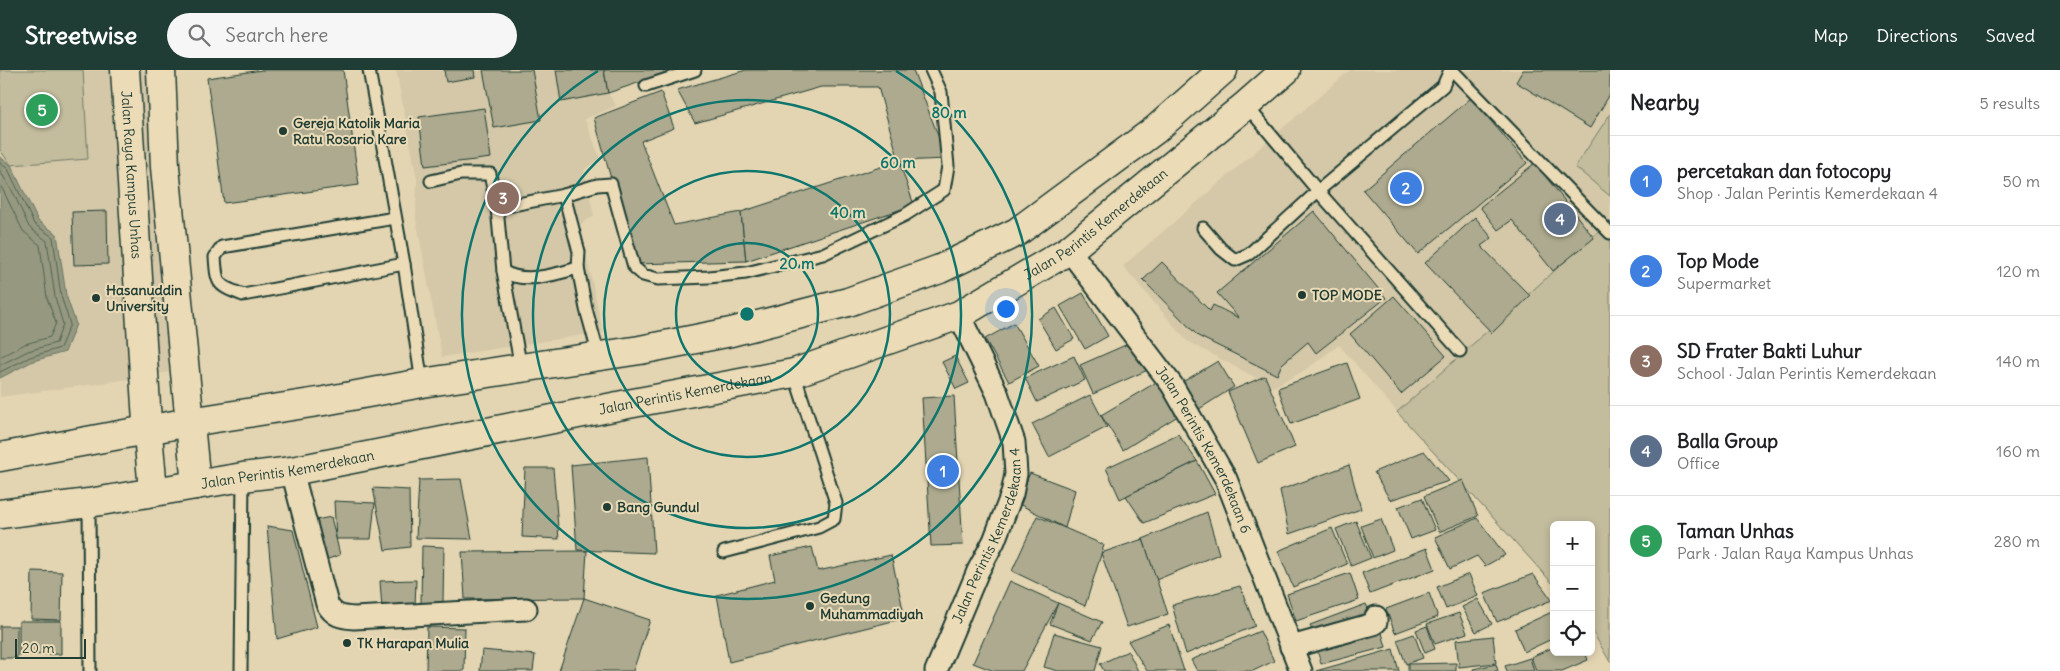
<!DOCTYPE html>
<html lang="en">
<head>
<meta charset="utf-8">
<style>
	:root { --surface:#fff; --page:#f6f6f6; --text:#202124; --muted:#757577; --line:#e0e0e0; --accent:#1f3d34 }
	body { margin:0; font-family:Delius,sans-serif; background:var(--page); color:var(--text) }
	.controls { position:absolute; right:15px; bottom:15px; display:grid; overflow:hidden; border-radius:8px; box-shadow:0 2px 8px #0003 }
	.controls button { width:45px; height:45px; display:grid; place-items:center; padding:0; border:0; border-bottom:1px solid var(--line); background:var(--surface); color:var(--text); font:25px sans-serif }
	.scale { position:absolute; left:15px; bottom:12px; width:71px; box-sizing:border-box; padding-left:5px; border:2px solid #1f3d34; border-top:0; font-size:14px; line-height:18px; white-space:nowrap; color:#1f3d34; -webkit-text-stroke:4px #ecdbb7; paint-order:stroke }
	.you { position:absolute; left:1005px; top:238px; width:18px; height:18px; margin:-12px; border:4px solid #fff; border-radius:50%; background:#1a73e8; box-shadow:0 0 0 8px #1a73e833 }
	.badge { display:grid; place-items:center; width:32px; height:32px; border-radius:50%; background:var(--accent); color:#fff; font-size:16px; font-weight:700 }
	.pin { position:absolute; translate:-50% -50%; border:2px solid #fff; box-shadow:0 1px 5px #0006 }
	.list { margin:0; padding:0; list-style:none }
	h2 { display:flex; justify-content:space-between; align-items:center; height:65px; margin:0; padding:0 20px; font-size:21px }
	h2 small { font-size:16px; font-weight:400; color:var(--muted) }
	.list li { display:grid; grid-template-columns:32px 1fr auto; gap:15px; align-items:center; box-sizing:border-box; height:90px; padding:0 20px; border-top:1px solid var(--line) }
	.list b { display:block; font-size:19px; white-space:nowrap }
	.list p { margin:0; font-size:16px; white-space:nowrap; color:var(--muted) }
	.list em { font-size:16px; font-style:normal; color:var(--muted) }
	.icon { flex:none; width:28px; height:28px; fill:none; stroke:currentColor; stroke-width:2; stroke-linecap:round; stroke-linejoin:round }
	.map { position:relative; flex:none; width:1610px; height:601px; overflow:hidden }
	header { display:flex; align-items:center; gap:30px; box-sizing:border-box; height:70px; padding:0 25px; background:var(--accent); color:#fff }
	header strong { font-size:24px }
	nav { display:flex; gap:28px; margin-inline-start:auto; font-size:18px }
	.search { width:350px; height:45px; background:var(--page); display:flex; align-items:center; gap:12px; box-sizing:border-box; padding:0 18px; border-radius:28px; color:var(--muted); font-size:19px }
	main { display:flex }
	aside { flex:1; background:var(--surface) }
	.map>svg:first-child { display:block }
	.built { fill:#d4c8a8 }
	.green { fill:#c3bc9d; stroke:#717c68 }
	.water { fill:#969980; stroke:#667462 }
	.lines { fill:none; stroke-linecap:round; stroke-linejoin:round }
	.shore { stroke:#4f6252; stroke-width:1 }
	.building { fill:#adaa8f; stroke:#1f3d34 }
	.service-casing { stroke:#1f3d34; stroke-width:15 }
	.minor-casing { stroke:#1f3d34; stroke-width:25 }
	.tertiary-casing { stroke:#1f3d34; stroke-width:31 }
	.trunk-casing { stroke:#1f3d34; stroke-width:31 }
	.service { stroke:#ecdbb7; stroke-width:11 }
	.minor { stroke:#ecdbb7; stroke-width:21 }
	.tertiary { stroke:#ecdbb7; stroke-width:28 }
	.trunk { stroke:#ecdbb7; stroke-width:28 }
	.ring { fill:none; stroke:#0f766e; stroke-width:2.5 }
	.poi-dot { fill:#1f3d34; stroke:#ecdbb7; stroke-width:2 }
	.labels { text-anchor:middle; stroke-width:4; stroke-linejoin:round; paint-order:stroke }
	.poi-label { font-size:14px; font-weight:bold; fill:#1f3d34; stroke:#ecdbb7; text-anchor:start }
	.street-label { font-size:14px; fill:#1f3d34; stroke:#ecdbb7 }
	.centre { fill:#0f766e; stroke:#ecdbb7; stroke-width:2.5 }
	.ring-label { font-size:15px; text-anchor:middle; font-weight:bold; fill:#0f766e; stroke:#ecdbb7; stroke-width:4; stroke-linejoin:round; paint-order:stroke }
</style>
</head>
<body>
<header>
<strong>Streetwise</strong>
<div class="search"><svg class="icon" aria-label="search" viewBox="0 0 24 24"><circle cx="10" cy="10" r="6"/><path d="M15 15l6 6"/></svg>Search here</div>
<nav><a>Map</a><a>Directions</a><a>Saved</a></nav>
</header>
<main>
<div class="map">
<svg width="1610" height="601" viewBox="0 0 1610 601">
	<rect width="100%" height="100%" fill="#e4d5b2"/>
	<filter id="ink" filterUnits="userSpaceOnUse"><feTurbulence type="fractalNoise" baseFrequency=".02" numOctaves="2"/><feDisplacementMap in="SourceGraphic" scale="10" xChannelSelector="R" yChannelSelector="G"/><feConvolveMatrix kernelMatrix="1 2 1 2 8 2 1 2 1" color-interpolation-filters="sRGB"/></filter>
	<g filter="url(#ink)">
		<!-- built -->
		<g class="built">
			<path d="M0 0H175L185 160 200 297 109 312 0 327Z"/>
			<path d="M396 0H604L608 23 616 36 585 49 600 88 584 100 594 146 580 155 603 262 442 287 416 149 417 109Z"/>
			<path d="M1350 0H1610V44L1575 97 1610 126V151L1397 342 1339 275 1304 301 1273 317 1187 271 1123 196Z"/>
		</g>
		<!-- green -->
		<g class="green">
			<path d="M0 0H83L88 89 11 95 0 80Z"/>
			<path d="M1610 44V126L1575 97Z"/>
			<path d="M1610 151V592L1591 559V455H1554V515L1397 342Z"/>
		</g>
		<!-- water -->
		<path class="water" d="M0 87 11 95 38 151 57 164 66 225 76 254 65 282 33 291 0 308Z"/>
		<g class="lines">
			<!-- shore -->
			<g class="shore">
				<path d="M0 93 8 99 34 154 53 167 61 226 70 254 60 278 30 287 0 302"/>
				<path d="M0 101 14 124 29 157 47 171 55 227 63 254 56 273 28 281 0 295"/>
				<path d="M0 114 23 161 40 175 47 228 56 253 50 267 25 274 0 287"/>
			</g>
		</g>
		<!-- building -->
		<g class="building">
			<path d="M262 0H343L359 115 224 133 207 8Z"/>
			<path d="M444 0H474L475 7 446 12Z"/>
			<path d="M483 0H532L541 50 494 58Z"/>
			<path d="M556 0H604L608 23 561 32Z"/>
			<path d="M604 0H676L608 23Z"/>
			<path d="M746 0H913L947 89 899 91 878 17H821L695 53 677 20Z"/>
			<path d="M1523 0H1608L1610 1V24L1590 58 1516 12Z"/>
			<path d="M661 22 674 58 641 71 674 155 741 142 746 191 635 194 594 48Z"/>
			<path d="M1471 28 1527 93 1418 184 1363 120Z"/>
			<path d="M484 38 491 88 425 96 419 47Z"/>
			<path d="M899 91 914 135 746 191 741 142Z"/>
			<path d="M1535 93 1594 168 1553 201 1512 150 1498 160 1480 137Z"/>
			<path d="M107 141 108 194 74 195 72 142Z"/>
			<path d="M1314 141 1386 228 1316 283 1308 272 1282 294 1277 305 1198 266 1143 210 1162 192 1210 241 1213 235 1239 248 1217 223Z"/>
			<path d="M1475 147 1492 168 1481 176 1530 226 1492 263 1425 193Z"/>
			<path d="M1083 223 1108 266 1085 279 1060 236Z"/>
			<path d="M1394 226 1446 286 1401 324 1350 264Z"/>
			<path d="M1056 238 1074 269 1056 279 1038 249Z"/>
			<path d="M1014 253 1039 296 1009 312 985 269Z"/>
			<path d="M1137 270 1150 299 1093 324 1080 295Z"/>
			<path d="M955 286 969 313 956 319 942 292Z"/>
			<path d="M1074 286 1085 310 1037 332 1025 308Z"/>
			<path d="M1218 291 1234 317 1196 341 1179 314Z"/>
			<path d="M1347 293 1360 329 1291 354 1278 318Z"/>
			<path d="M1265 306 1295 377 1258 393 1228 322Z"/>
			<path d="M1160 310 1181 344 1123 380 1101 345Z"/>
			<path d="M1090 325 1107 357 1049 387 1032 354Z"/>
			<path d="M954 326 963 475 931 476 922 328Z"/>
			<path d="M1178 364 1197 391 1120 429 1106 398Z"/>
			<path d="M1424 381 1449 411 1390 430 1374 402Z"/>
			<path d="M648 387 654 483 577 480 571 395Z"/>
			<path d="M1197 391 1215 424 1144 453 1126 426Z"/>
			<path d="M1349 395 1361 439 1289 464 1280 420Z"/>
			<path d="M525 398H553L559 469 522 467Z"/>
			<path d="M1030 403 1075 420 1065 458 1017 433Z"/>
			<path d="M461 409 472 469 416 468 419 410Z"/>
			<path d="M1463 410 1478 446 1439 462 1424 426Z"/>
			<path d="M373 418 409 420 410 477 385 480Z"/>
			<path d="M1422 428 1435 460 1411 469 1398 437Z"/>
			<path d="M334 431 375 433 371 469H336Z"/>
			<path d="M1207 442 1219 484 1156 510 1143 469Z"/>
			<path d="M1037 446 1104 475 1085 536 1012 501Z"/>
			<path d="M331 447 340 485 325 490 316 450Z"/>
			<path d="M1477 448 1505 485 1485 496 1477 486 1450 499 1435 467Z"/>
			<path d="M1381 449 1393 480 1373 488 1361 456Z"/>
			<path d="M1356 451 1371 488 1351 496 1336 459Z"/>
			<path d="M267 456 293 460 317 557 277 569Z"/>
			<path d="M1332 458 1347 494 1293 517 1278 481Z"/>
			<path d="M1143 469 1168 544 1127 557 1101 483Z"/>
			<path d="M422 476 444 477 443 532 421 533Z"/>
			<path d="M812 477 818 501 891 485 905 548 729 592 717 525 775 510 770 486Z"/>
			<path d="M1427 478 1435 499 1370 524 1362 503Z"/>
			<path d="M587 481 584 528 465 529 462 482Z"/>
			<path d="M32 501 62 502 61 550 31 549Z"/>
			<path d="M1350 503 1359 530 1296 551 1287 524Z"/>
			<path d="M1469 504 1478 526 1446 539 1437 517Z"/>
			<path d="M1533 504 1552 530 1497 552 1484 523Z"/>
			<path d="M416 510 415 538 382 539 380 511Z"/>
			<path d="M1010 511 1058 533 1022 601H994L973 593Z"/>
			<path d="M1240 516 1255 556 1186 584 1172 535Z"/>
			<path d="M1429 523 1438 547 1395 563 1386 539Z"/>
			<path d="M584 528 650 550 633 601H559Z"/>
			<path d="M1478 529 1492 554 1476 562 1462 537Z"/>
			<path d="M1058 533 1102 552 1092 570 1050 554Z"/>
			<path d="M1366 534 1371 545 1314 566 1310 555Z"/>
			<path d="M1554 541V568L1524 582 1515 559Z"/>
			<path d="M1459 543 1467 563 1435 574 1427 554Z"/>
			<path d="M19 551H61V584L19 585Z"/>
			<path d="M1169 555 1184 601H1147L1128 571Z"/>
			<rect x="0" y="556" width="17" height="32"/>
			<path d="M1427 556 1435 579 1425 583 1416 560Z"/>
			<path d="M427 557 465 558 464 601H426Z"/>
			<path d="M1260 561 1274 591 1253 601H1197L1191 590Z"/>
			<path d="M1054 563 1102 576 1095 601H1058L1044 597Z"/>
			<path d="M1382 563 1386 577 1321 594 1317 579Z"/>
			<path d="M1414 564 1423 588 1406 594 1397 570Z"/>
			<path d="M1493 566 1496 593 1459 597 1456 570Z"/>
			<path d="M1554 577V582H1585L1588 590 1562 601H1536L1531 587Z"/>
			<path d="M1393 579 1399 601H1316Z"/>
			<path d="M482 580 535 585 533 601H480Z"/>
			<path d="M1128 581 1138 601H1104L1100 594Z"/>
			<path d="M1530 588 1534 601H1507L1505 596Z"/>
			<path d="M1456 593V601H1408V594Z"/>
			<path d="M1496 594 1498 601H1473V599Z"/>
		</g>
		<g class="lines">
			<defs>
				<g id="service">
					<path d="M369 0 404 194 422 313"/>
					<path d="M1452 0 1610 163"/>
					<path d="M646 16 695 0"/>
					<path d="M1246 35 1318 121 1443 16 1450 0"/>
					<path d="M431 111 461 104H490L497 138 503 201C523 215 557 204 578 198L579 182 564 125"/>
					<path d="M497 138 564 125 597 115 611 114 634 197 643 205 658 209 709 207 746 203 823 184 905 145 944 120 948 96 941 22 931 0"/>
					<path d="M395 148 222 177 215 187C217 215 217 215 243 225L404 194"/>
					<path d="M1203 158 1221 179 1235 190 1249 184 1318 121 1460 281"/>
					<path d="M578 198 586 239 599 286"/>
					<path d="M503 201 521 298"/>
					<path d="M89 433 90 601"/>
					<path d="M724 482 819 457 834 449 836 433 794 303"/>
					<path d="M241 601 243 407"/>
				</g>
				<g id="minor">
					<path id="s1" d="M1069 180 1172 315 1226 409 1301 601"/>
					<path d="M292 401 327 534C334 546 341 547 354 548L526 539"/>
					<path d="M1291 577 1373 554 1376 552V547"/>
					<path id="s2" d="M936 601 978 501 994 471 1012 424 1016 404 1014 372 997 323 959 245"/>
				</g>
				<g id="tertiary">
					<path id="s3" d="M125 0 147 352 153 421"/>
					<path d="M161 0 165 97 196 415"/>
				</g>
				<g id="trunk">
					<path d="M0 387 190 352 324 331 422 313 640 280 731 262 848 232 940 199 1017 162 1155 60 1223 0"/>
					<path id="s4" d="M0 444 89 433 243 407 292 401 628 334 794 303 959 245 1069 180 1246 35 1286 0"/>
				</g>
			</defs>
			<!-- service casing -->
			<use href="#service" class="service-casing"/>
			<!-- minor casing -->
			<use href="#minor" class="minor-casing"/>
			<!-- tertiary casing -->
			<use href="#tertiary" class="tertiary-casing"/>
			<!-- trunk casing -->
			<use href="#trunk" class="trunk-casing"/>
			<!-- service -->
			<use href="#service" class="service"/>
			<!-- minor -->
			<use href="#minor" class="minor"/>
			<!-- tertiary -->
			<use href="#tertiary" class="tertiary"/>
			<!-- trunk -->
			<use href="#trunk" class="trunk"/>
		</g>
	</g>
	<!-- distance rings -->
	<g class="ring">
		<circle cx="747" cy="244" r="71"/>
		<circle cx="747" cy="244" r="143"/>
		<circle cx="747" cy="244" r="214"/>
		<path d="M896 1A285 285 0 1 1 598 1"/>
	</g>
	<!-- markers -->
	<g class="poi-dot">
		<circle cx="283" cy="61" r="5"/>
		<circle cx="1302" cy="225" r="5"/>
		<circle cx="96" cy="228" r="5"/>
		<circle cx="607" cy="437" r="5"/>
		<circle cx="810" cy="536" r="5"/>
		<circle cx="347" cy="573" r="5"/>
	</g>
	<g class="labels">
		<!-- poi labels -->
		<g class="poi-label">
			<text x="293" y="58">Gereja Katolik Maria<tspan x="293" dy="16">Ratu Rosario Kare</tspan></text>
			<text x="106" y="225">Hasanuddin<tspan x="106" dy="16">University</tspan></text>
			<text x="1312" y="230">TOP MODE</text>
			<text x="617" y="442">Bang Gundul</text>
			<text x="820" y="533">Gedung<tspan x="820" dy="16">Muhammadiyah</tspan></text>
			<text x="357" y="578">TK Harapan Mulia</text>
		</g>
		<!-- street labels -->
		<g class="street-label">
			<text dy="5" stroke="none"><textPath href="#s3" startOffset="105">Jalan Raya Kampus Unhas</textPath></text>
			<text dy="5" stroke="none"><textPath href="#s4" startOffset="1146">Jalan Perintis Kemerdekaan</textPath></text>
			<text dy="5" stroke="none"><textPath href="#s4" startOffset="696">Jalan Perintis Kemerdekaan</textPath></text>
			<text dy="5" stroke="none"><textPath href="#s1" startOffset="242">Jalan Perintis Kemerdekaan 6</textPath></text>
			<text dy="5" stroke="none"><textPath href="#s4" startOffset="291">Jalan Perintis Kemerdekaan</textPath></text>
			<text dy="5" stroke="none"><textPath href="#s2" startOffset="146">Jalan Perintis Kemerdekaan 4</textPath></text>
		</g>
	</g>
	<circle cx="747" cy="244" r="8" class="centre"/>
	<g class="ring-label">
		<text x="949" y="48">80 m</text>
		<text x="898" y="98">60 m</text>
		<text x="848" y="148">40 m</text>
		<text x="797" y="199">20 m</text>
	</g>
</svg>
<div class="controls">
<button>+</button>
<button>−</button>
<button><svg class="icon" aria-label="locate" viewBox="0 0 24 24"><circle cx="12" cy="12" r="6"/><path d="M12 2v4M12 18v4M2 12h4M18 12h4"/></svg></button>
</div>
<div class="scale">20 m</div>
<div class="you"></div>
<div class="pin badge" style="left:943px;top:401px;background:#3f7fe0">1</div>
<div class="pin badge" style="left:1406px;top:118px;background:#3f7fe0">2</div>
<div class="pin badge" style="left:503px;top:128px;background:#8d6e63">3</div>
<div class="pin badge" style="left:1560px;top:149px;background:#5c6f8a">4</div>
<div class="pin badge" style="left:42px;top:40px;background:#2e9e5b">5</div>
</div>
<aside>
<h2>Nearby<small>5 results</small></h2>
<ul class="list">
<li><span class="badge" style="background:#3f7fe0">1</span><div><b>percetakan dan fotocopy</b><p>Shop · Jalan Perintis Kemerdekaan 4</p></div><em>50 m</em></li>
<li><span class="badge" style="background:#3f7fe0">2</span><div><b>Top Mode</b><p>Supermarket</p></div><em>120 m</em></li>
<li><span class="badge" style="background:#8d6e63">3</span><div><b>SD Frater Bakti Luhur</b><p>School · Jalan Perintis Kemerdekaan</p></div><em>140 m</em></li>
<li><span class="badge" style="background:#5c6f8a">4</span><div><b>Balla Group</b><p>Office</p></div><em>160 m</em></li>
<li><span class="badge" style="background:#2e9e5b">5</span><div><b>Taman Unhas</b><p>Park · Jalan Raya Kampus Unhas</p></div><em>280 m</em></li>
</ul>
</aside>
</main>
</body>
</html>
